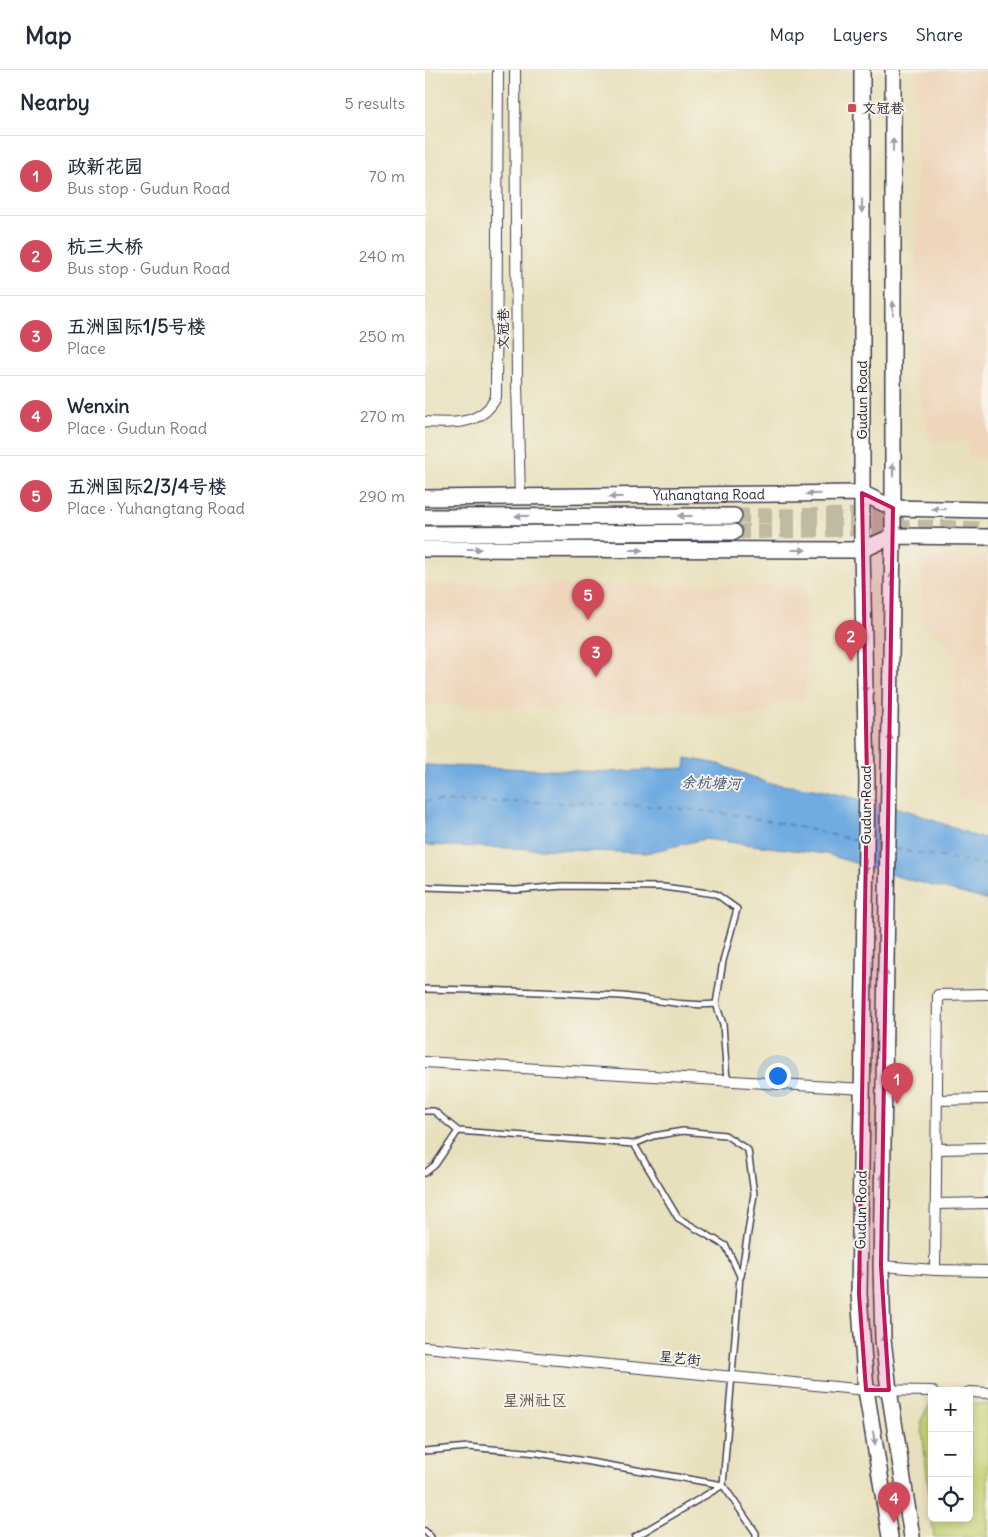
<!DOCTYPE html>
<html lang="en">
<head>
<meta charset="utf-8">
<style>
	:root { --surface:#fff; --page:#f2f2f3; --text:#1f2937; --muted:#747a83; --line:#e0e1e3; --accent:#d1495b }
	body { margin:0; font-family:Delius,"LXGW WenKai TC",sans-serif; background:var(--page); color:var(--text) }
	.controls { position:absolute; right:15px; bottom:15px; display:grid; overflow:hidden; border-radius:8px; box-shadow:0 2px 8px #0003 }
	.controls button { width:45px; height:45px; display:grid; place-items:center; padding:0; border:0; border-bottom:1px solid var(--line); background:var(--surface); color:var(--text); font:25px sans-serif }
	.you { position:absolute; left:352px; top:1005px; width:18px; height:18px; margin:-12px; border:4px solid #fff; border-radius:50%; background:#1a73e8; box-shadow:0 0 0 8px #1a73e833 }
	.badge { display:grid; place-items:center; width:32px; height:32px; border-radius:50%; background:var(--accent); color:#fff; font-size:16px; font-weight:700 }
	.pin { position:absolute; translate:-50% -41px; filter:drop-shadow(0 1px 2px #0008) }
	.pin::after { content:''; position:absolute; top:26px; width:18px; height:15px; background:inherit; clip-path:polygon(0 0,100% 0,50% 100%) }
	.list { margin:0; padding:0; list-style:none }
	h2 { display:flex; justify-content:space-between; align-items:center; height:65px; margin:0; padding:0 20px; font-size:21px }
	h2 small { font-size:16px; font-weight:400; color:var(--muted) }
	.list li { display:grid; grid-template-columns:32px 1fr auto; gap:15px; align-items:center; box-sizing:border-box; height:80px; padding:0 20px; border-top:1px solid var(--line) }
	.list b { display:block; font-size:19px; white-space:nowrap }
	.list p { margin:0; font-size:16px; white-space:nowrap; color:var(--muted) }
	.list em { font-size:16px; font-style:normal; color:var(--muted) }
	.icon { flex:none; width:28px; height:28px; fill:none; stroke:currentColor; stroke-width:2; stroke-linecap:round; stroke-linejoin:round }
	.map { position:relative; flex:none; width:563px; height:1467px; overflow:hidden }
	header { display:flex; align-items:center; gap:30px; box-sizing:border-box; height:70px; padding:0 25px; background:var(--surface); border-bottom:1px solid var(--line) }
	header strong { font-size:24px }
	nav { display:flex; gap:28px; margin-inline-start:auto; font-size:18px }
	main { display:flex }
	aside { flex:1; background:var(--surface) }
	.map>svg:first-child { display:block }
	.built { fill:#eed6bb }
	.green { fill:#c5d273; stroke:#747a57 }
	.water { fill:#70abe1; stroke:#49668e }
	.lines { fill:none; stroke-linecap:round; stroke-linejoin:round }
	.ferry { stroke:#3d5275; stroke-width:1; stroke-dasharray:6 5; stroke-linecap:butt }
	.primary-tunnel { stroke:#c0baa2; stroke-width:15; stroke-dasharray:15 8; stroke-linecap:butt }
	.service-casing { stroke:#403e4e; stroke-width:8 }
	.minor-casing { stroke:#403e4e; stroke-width:12 }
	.primary-casing { stroke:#403e4e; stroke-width:18 }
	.service { stroke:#fff; stroke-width:5 }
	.minor { stroke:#fff; stroke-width:10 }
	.primary { stroke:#fff; stroke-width:15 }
	.oneway { fill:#9c9ca7 }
	.marked { fill:#c2185b; fill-opacity:0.2; stroke:#c2185b; stroke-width:4; stroke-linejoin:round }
	.poi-dot { fill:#d1495b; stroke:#f7f3e8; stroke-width:2 }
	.labels { text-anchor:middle; stroke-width:4; stroke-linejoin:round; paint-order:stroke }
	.poi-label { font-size:14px; fill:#22223b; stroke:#f7f3e8; text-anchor:start }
	.street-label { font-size:14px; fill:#22223b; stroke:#f7f3e8 }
	.water-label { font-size:15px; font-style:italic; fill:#3d5275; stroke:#f7f3e8 }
	.quarter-label { font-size:16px; fill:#5c4e4d; stroke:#f7f3e8 }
</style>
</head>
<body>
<header>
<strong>Map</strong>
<nav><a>Map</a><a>Layers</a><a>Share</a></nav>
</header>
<main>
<aside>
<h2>Nearby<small>5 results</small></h2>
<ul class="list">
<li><span class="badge">1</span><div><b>政新花园</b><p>Bus stop · Gudun Road</p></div><em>70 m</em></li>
<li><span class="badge">2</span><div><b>杭三大桥</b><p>Bus stop · Gudun Road</p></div><em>240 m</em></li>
<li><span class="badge">3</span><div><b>五洲国际1/5号楼</b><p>Place</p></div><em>250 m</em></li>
<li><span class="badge">4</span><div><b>Wenxin</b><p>Place · Gudun Road</p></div><em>270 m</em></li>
<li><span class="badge">5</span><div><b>五洲国际2/3/4号楼</b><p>Place · Yuhangtang Road</p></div><em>290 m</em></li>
</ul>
</aside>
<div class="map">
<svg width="563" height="1467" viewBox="0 0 563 1467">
	<rect width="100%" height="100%" fill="#f7f3e8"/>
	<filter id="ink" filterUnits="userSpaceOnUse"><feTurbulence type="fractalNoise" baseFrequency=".02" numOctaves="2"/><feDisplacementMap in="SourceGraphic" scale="10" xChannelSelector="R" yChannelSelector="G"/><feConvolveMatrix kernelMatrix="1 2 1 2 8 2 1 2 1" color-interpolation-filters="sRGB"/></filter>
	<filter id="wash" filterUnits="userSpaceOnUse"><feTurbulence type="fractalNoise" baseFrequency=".0096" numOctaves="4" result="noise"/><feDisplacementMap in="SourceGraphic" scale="20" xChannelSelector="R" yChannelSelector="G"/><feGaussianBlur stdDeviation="1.12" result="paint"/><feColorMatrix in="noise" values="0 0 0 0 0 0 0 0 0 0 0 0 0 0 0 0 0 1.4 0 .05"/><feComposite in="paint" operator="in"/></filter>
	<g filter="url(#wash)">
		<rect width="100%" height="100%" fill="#e8e0bc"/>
		<!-- built -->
		<g class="built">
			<path d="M491 0H563V390L543 386V372H506L492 313Z"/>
			<path d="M512 487H563V737L536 727 530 709 532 584 508 558 496 557 498 495Z"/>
			<path d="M0 515 382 516 381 629 359 632 334 645 0 634Z"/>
		</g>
		<!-- green -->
		<path class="green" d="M506 1333 507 1448H544V1334H563V1467H509L496 1350Z"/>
		<!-- water -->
		<path class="water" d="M261 688 294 694 343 713 394 720 481 740 553 767 563 768V830L481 809 401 784 279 769 221 783 0 775V695L182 702 260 698Z"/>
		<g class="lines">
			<!-- ferry -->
			<g class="ferry">
				<path d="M0 731C102 733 215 730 315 746 355 752 395 762 434 771"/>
				<path d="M448 774 456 776"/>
				<path d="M470 779 563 795"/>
			</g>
		</g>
	</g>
	<g filter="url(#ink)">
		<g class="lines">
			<!-- primary-tunnel -->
			<g class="primary-tunnel">
				<path d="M309 446 479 445"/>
				<path d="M309 462 507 457 563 459"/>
			</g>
			<defs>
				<g id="service">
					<path d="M0 817 91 820 138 816 238 817 291 824 312 839 298 891 291 934 298 954 302 1011"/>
					<path d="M0 919C65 920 130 922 196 926 228 929 258 937 291 934"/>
					<path d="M0 1041H9L33 1061"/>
					<path d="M209 1074 228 1066 258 1061 300 1065 323 1080 329 1124 316 1206"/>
					<path d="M0 1103 10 1095 33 1061 209 1074 253 1148 301 1176 315 1206 298 1415 210 1467"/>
					<path d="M0 1381 43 1377 113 1383 298 1415 331 1463V1467"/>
					<path d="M0 1461 6 1467"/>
				</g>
				<g id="minor">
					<path d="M90 0 92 312 95 428"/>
					<path d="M0 352C27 354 58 355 71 327L73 0"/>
					<path d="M0 992 438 1019"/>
					<path d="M512 1030 563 1029"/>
					<path d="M511 1079 563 1078"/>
					<path d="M511 1134 563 1133"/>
					<path d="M456 1196 510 1200 563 1201"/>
					<path d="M510 1200 513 925 563 924"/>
					<path d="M0 1277 441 1320 507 1321"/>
					<path d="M544 1322 563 1323"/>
				</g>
				<g id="primary">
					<path d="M437 0V480L442 712 434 1224 441 1320 465 1467"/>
					<path d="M468 0V466L456 1196 458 1270 464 1320 487 1467"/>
					<path id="s1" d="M0 428 437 423 468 438 563 440"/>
					<path d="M0 447 309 446"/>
					<path d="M0 464 309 462"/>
					<path d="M0 479 437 480 468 466 563 467"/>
				</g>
			</defs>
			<!-- service casing -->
			<use href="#service" class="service-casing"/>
			<!-- minor casing -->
			<use href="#minor" class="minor-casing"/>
			<!-- primary casing -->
			<use href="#primary" class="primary-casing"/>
			<!-- service -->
			<use href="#service" class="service"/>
			<!-- minor -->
			<use href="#minor" class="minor"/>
			<!-- primary -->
			<use href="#primary" class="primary"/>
		</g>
		<!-- one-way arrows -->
		<defs><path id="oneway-solid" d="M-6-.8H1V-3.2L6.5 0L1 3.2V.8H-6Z" transform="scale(1.25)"/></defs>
		<g class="oneway">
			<use href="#oneway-solid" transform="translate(468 75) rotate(-90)"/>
			<use href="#oneway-solid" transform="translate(437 136) rotate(90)"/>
			<use href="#oneway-solid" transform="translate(468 238) rotate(-90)"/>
			<use href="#oneway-solid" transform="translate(468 400) rotate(-90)"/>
			<use href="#oneway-solid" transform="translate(388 424) rotate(179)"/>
			<use href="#oneway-solid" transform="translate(191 427) rotate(179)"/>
			<use href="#oneway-solid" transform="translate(514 439) rotate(-178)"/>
			<use href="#oneway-solid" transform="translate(97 446) rotate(180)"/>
			<use href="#oneway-solid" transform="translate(260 446) rotate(180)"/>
			<use href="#oneway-solid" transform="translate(49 479)"/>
			<use href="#oneway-solid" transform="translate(211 480)"/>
			<use href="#oneway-solid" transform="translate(374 480)"/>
			<use href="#oneway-solid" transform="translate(467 509) rotate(-89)"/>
			<use href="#oneway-solid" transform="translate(440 616) rotate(89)"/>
			<use href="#oneway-solid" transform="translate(465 671) rotate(-89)"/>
			<use href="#oneway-solid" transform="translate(441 796) rotate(90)"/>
			<use href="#oneway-solid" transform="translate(461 907) rotate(-89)"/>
			<use href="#oneway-solid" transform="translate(438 1039) rotate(91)"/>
			<use href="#oneway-solid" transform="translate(457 1110) rotate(-89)"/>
			<use href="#oneway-solid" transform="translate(435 1202) rotate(91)"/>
			<use href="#oneway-solid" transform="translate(459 1272) rotate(-95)"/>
			<use href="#oneway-solid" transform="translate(449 1368) rotate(81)"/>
		</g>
	</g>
	<!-- marked area -->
	<path class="marked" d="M437 423 468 438 456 1196 464 1320H441L434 1224 442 712Z"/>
	<!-- markers -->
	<rect class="poi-dot" x="422" y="33" width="10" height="10" rx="2.5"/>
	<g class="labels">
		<!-- poi labels -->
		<g class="poi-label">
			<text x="437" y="43">文冠巷</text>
		</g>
		<!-- street labels -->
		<g class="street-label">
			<text transform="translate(78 259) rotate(-90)" y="5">文冠巷</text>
			<text transform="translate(437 330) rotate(-90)" y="5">Gudun Road</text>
			<text dy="5" stroke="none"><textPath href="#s1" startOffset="284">Yuhangtang Road</textPath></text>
			<text transform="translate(441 735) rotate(-90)" y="5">Gudun Road</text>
			<text transform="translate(436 1140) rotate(-89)" y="5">Gudun Road</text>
			<text transform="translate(255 1288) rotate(6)" y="5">星艺街</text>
		</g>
		<!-- water labels -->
		<g class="water-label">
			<text transform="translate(286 713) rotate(2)" y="5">余杭塘河</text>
		</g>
		<!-- quarter labels -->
		<g class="quarter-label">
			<text x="110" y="1336">星洲社区</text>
		</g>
	</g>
</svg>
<div class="controls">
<button>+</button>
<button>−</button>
<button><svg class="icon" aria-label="locate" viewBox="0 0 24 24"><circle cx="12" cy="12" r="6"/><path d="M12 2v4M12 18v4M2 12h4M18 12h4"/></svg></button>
</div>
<div class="you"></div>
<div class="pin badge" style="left:472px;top:1034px">1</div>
<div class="pin badge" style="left:426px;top:591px">2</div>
<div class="pin badge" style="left:171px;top:607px">3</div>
<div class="pin badge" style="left:469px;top:1453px">4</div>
<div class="pin badge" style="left:163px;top:550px">5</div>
</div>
</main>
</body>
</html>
